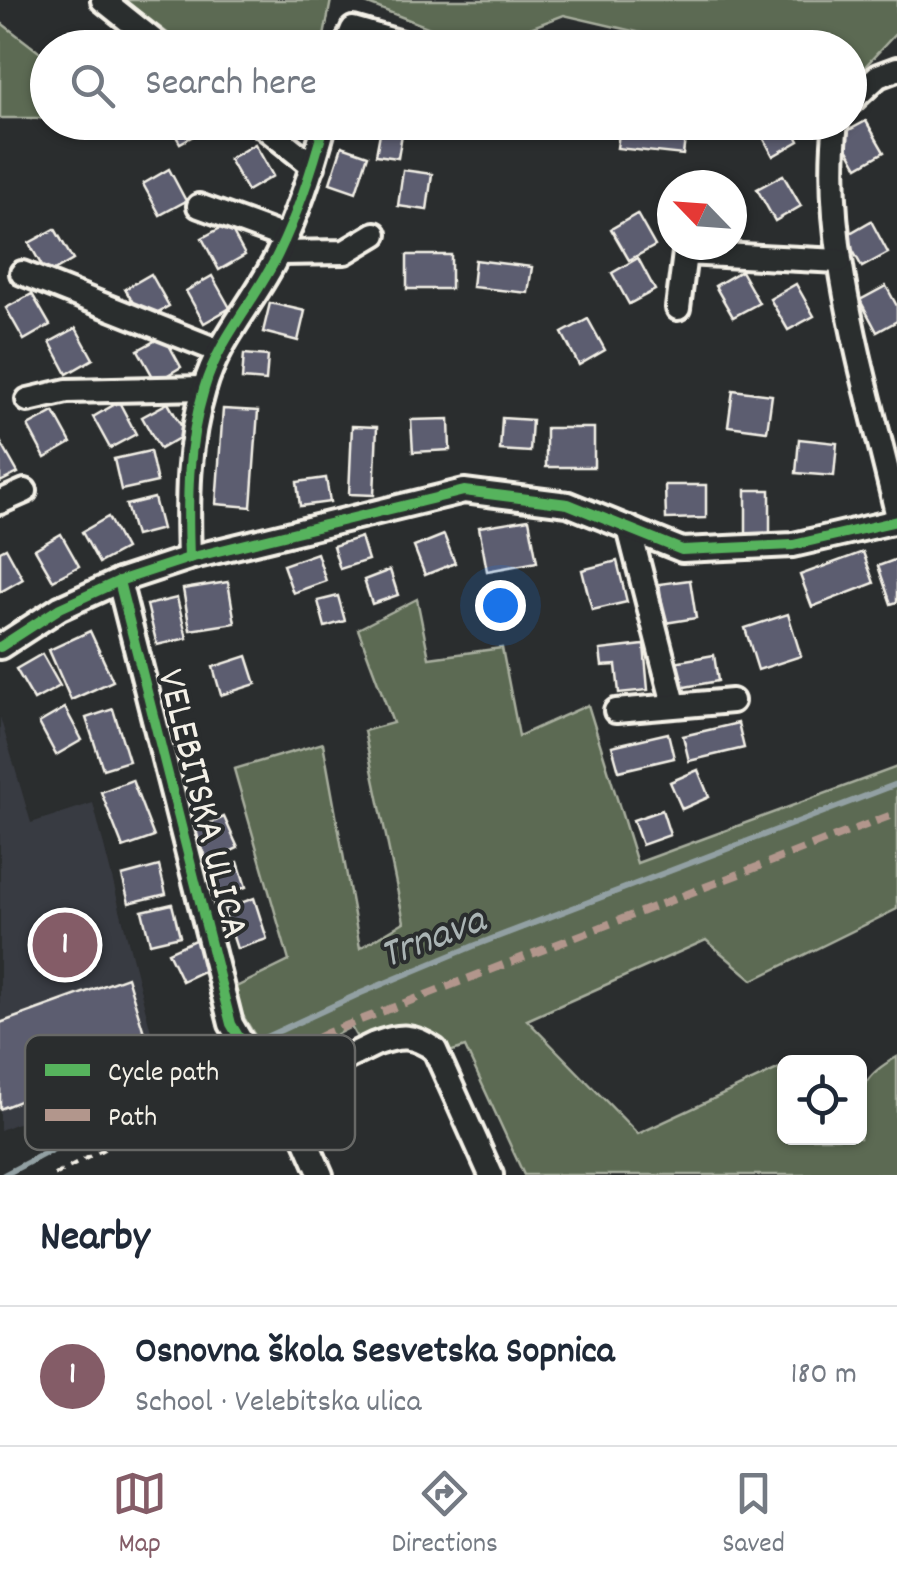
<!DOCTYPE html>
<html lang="en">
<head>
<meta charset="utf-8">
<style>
	:root { --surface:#fff; --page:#f2f2f3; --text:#1f2937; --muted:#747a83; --line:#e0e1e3; --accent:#845c67 }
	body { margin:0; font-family:Dekko,sans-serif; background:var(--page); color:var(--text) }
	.controls { position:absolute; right:30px; bottom:30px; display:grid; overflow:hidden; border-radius:15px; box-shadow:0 2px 8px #0004 }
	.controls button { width:90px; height:90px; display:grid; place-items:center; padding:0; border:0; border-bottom:2px solid var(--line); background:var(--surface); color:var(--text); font:50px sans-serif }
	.compass { position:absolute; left:657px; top:170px; width:90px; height:90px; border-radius:50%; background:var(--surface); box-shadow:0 2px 8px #0004; rotate:295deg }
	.you { position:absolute; left:500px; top:605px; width:35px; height:35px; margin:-25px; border:8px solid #fff; border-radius:50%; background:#1a73e8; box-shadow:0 0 0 15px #1a73e833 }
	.badge { display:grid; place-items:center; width:65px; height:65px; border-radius:50%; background:var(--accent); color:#fff; font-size:32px; font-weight:700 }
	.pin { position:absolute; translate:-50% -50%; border:5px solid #fff; box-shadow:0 2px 10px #0006 }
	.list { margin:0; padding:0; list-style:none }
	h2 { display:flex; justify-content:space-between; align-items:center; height:130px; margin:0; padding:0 40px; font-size:42px }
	h2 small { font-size:32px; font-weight:400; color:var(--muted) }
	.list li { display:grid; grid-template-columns:65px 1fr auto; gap:30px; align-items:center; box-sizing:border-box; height:140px; padding:0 40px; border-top:2px solid var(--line) }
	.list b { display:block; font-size:38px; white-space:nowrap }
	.list p { margin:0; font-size:32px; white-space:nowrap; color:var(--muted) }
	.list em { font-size:32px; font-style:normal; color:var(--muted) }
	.icon { flex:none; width:55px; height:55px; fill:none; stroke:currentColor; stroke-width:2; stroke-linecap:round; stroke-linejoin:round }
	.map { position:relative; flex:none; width:897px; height:1175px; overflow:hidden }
	.search { position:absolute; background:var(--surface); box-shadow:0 2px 8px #0004; left:30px; right:30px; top:30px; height:110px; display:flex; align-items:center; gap:25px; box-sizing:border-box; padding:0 35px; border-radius:55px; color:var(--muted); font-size:38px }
	.sheet { height:270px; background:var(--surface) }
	nav { display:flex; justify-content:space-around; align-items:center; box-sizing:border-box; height:140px; border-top:2px solid var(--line); background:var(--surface); font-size:28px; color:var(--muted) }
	nav a { display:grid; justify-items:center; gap:5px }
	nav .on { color:var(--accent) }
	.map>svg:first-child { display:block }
	.built { fill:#393b42 }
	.green { fill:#5b6a53; stroke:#a8ae9e; stroke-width:2.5 }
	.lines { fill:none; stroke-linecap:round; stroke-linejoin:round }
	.stream { stroke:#92a0a3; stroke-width:6 }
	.building { fill:#5c5d6f; stroke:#f4f1e8; stroke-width:2.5 }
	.minor-casing { stroke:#f4f1e8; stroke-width:30 }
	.path { stroke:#f4f1e8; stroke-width:4; stroke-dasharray:8 8; stroke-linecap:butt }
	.minor { stroke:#2a2d2e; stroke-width:22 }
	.quiet { stroke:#b2968c; stroke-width:8; stroke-dasharray:15 8; stroke-linecap:butt }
	.cycleway-casing { stroke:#2a2d2e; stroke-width:16 }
	.cycleway { stroke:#56b35d; stroke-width:10 }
	.labels { text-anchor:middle; stroke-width:8; stroke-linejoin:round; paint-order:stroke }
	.street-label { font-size:40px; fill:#f4f1e8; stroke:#2a2d2e }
	.water-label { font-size:42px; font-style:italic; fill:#aab4b4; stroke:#2a2d2e }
	.key { fill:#2a2d2e; stroke:#676866; stroke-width:2.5 }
	.key-label { font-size:28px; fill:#f4f1e8 }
</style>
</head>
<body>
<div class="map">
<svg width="897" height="1175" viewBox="0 0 897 1175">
	<rect width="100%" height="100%" fill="#2a2d2e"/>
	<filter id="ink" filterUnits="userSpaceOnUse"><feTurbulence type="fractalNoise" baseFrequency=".01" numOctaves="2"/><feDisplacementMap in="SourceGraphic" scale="20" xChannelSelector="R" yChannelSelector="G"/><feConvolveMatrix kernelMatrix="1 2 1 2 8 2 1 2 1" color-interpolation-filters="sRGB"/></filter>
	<g filter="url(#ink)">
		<!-- built -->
		<path class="built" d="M0 717 31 823 93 803 160 1067 0 1130Z"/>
		<!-- green -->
		<g class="green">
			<path d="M124 0H331L322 47H186Z"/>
			<path d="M358 0H897V32L858 74 850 73V48L702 47 564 15 504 38 448 35Z"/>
			<path d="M0 22 47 58V118H0Z"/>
			<path d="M417 599 429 658 502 648 519 736 588 705 637 863 897 767V909L753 980 706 940 527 1020 638 1134 784 1066V1138H860C860 1094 856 1079 897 1057V1175H524L465 1047 446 1053C423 1012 394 1026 360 1043L351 1027 274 1067 228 991 289 961 234 769 323 743 360 948 404 922 364 731 393 723 358 629Z"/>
		</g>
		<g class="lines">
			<!-- stream -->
			<path class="stream" d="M4 1175 264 1038 361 993 476 945 897 784"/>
		</g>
		<!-- building -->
		<g class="building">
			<path d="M562 31 597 40 595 48H558Z"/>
			<path d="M866 121 884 152 858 167 840 135Z"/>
			<path d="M168 122H202L206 129 180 143Z"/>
			<path d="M382 122H404L398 158 376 155Z"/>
			<path d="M650 122H687L683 155 617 148 620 126 649 129Z"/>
			<path d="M758 122H789L799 141 773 156 756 124Z"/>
			<path d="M255 144 273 176 247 191 229 159Z"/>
			<path d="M342 146 368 155 356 192 330 183Z"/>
			<path d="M169 169 186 201 160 215 143 184Z"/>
			<path d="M403 170 432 174 427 210 398 206Z"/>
			<path d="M783 175 801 206 775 221 757 189Z"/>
			<path d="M637 214 655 246 629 260 611 229Z"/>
			<path d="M871 221 888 253 862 267 845 236Z"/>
			<path d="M228 224 245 255 219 270 202 238Z"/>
			<path d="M55 229 73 260 47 275 29 243Z"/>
			<rect x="407" y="255" width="44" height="34"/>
			<path d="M638 258 655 290 629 304 612 273Z"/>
			<path d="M475 260 532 267 528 293 472 287Z"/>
			<path d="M741 271 759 303 733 317 715 286Z"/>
			<path d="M151 274 169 306 143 320 125 289Z"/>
			<path d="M212 276 230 308 204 323 186 291Z"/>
			<path d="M796 284 814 316 788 330 770 299Z"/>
			<path d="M886 286 897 306V321L877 332 860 300Z"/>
			<path d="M32 294 50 325 24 340 6 308Z"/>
			<path d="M270 303 305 311 298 341 263 332Z"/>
			<path d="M588 319 605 350 579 365 562 333Z"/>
			<path d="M76 328 93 359 67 374 50 342Z"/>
			<path d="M164 336 181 367 156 382 138 350Z"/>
			<path d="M244 354 268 356 266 381 242 379Z"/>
			<path d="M733 390 772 395 767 431 728 426Z"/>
			<path d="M119 402 136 434 110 448 93 417Z"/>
			<path d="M168 403 186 434 160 449 142 417Z"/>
			<path d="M223 409 258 411 251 507 216 504Z"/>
			<path d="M54 412 71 443 45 458 28 426Z"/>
			<path d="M502 418 532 420 530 452 500 450Z"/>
			<path d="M449 419 450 450 413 452 411 420Z"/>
			<path d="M352 426 377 427 374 495 349 494Z"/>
			<rect x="546" y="428" width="48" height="39"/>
			<path d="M799 439 837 443 834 476 796 473Z"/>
			<path d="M0 441 18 473 0 482Z"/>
			<path d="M150 451 157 482 121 490 114 459Z"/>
			<path d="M326 478 330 502 300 506 297 482Z"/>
			<path d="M665 485H706V518L666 519Z"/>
			<rect x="746" y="490" width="24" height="44"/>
			<path d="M154 498 162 529 135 536 126 505Z"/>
			<path d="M108 517 125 549 99 563 82 532Z"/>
			<path d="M529 519 537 562 487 571 479 527Z"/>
			<path d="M61 534 79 566 53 580 35 549Z"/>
			<path d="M444 535 455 563 425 575 414 547Z"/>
			<path d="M361 537 368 560 340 569 333 546Z"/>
			<path d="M6 548 23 579 0 592V551Z"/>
			<path d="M863 552 874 583 812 607 800 575Z"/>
			<path d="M317 553 326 581 293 593 283 565Z"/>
			<path d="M897 559V602L891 604 878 566Z"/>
			<path d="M617 561 627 602 592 610 582 570Z"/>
			<path d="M390 570 398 595 372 604 364 580Z"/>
			<path d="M690 580 696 618 665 623 659 584Z"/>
			<path d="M228 582 235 623 190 630 183 589Z"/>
			<path d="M338 596 345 621 325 627 318 601Z"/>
			<path d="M177 598 187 638 157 645 147 605Z"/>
			<path d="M788 614 801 656 758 670 745 628Z"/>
			<path d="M90 631 113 681 71 700 49 650Z"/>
			<path d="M644 645 648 690 619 693 616 665 602 666 600 650Z"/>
			<path d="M42 654 60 686 34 700 16 669Z"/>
			<path d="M714 655 718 681 679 688 674 662Z"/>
			<path d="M247 656 256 684 221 695 213 667Z"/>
			<path d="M65 708 82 740 56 755 39 723Z"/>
			<path d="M113 709 129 761 103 769 86 718Z"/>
			<path d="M738 723 744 748 689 761 683 736Z"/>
			<path d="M668 733 674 758 619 771 612 746Z"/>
			<path d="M698 770 709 797 682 809 670 782Z"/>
			<path d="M132 780 154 837 123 848 101 792Z"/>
			<path d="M662 810 670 835 642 845 633 820Z"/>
			<path d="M224 817 238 848 208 862 193 831Z"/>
			<path d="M238 862 246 887 217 897 208 872Z"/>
			<path d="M159 866 166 894 129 903 122 876Z"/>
			<path d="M254 898 267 939 237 949 224 909Z"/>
			<path d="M172 904 180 936 150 943 142 911Z"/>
			<path d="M197 939 210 968 182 981 168 952Z"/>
			<path d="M127 977 149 1049 0 1109V1023Z"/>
		</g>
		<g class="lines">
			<defs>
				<g id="minor">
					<path d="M103 0 163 48"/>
					<path d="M345 48 353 29 419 48"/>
					<path d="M850 102 878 76 897 69"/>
					<path d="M258 122 313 166"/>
					<path d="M836 122C821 248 869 390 897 513"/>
					<path d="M199 206 284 237"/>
					<path d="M279 253 345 252 375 234"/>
					<path d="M22 273 219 351"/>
					<path d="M678 308 685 253 839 261"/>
					<path d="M28 400 67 391 204 388"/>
					<path d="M0 502 25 491"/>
					<path d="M629 528 674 704"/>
					<path d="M189 558C187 499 187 446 204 389 218 339 256 300 278 254 298 213 313 167 325 122"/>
					<path d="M119 581 231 1024 272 1094 303 1134 321 1175"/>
					<path d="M0 647 60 608 119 581 189 558 464 491 568 504 682 550 793 545 897 521"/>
					<path d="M616 711 732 701"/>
					<path d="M196 1131 375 1044C400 1035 413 1034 435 1050L491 1175"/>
				</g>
			</defs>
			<!-- minor casing -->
			<use href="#minor" class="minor-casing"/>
			<!-- path -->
			<path class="path" d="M55 1175 238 1078"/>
			<!-- minor -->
			<use href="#minor" class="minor"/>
			<!-- quiet -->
			<path class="quiet" d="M256 1068 327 1033 897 813"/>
			<defs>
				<g id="cycleway">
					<path d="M189 558C187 499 187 446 204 389 218 339 256 300 278 254 298 213 313 167 325 122"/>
					<path d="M119 581 231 1024 272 1094"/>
					<path d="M0 647 60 608 119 581 189 558 464 491 568 504 682 550 793 545 897 521"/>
				</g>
			</defs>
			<!-- cycleway casing -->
			<use href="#cycleway" class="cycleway-casing"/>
			<!-- cycleway -->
			<use href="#cycleway" class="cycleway"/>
		</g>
	</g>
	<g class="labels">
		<!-- street labels -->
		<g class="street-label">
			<text transform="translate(206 803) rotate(76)" y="14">VELEBITSKA ULICA</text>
		</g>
		<!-- water labels -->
		<g class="water-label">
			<text transform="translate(431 934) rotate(-21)" y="15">Trnava</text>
		</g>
	</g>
	<!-- legend -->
	<rect x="25" y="1035" width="330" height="115" rx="15" class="key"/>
	<rect x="45" y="1064" width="45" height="12" fill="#56b35d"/>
	<rect x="45" y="1109" width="45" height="12" fill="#b2968c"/>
	<g class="key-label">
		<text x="108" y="1080">Cycle path</text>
		<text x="108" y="1125">Path</text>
	</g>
</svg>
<div class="controls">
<button><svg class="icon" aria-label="locate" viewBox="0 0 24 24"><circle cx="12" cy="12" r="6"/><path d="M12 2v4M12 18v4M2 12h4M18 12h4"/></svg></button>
</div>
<svg class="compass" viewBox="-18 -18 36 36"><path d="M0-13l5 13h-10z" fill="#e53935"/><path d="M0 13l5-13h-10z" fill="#747a83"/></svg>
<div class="you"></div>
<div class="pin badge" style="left:65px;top:945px">1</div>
<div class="search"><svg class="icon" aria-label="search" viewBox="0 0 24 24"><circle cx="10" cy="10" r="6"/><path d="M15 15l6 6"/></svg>Search here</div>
</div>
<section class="sheet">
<h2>Nearby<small></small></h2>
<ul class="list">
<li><span class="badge">1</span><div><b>Osnovna škola Sesvetska Sopnica</b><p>School · Velebitska ulica</p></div><em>180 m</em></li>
</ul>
</section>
<nav>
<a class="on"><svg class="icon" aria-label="map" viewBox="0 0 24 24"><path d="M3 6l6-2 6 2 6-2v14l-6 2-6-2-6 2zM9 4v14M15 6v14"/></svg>Map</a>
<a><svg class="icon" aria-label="directions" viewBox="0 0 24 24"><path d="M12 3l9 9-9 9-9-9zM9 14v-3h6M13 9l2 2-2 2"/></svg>Directions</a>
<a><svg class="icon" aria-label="saved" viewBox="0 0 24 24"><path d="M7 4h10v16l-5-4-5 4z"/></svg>Saved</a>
</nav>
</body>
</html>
